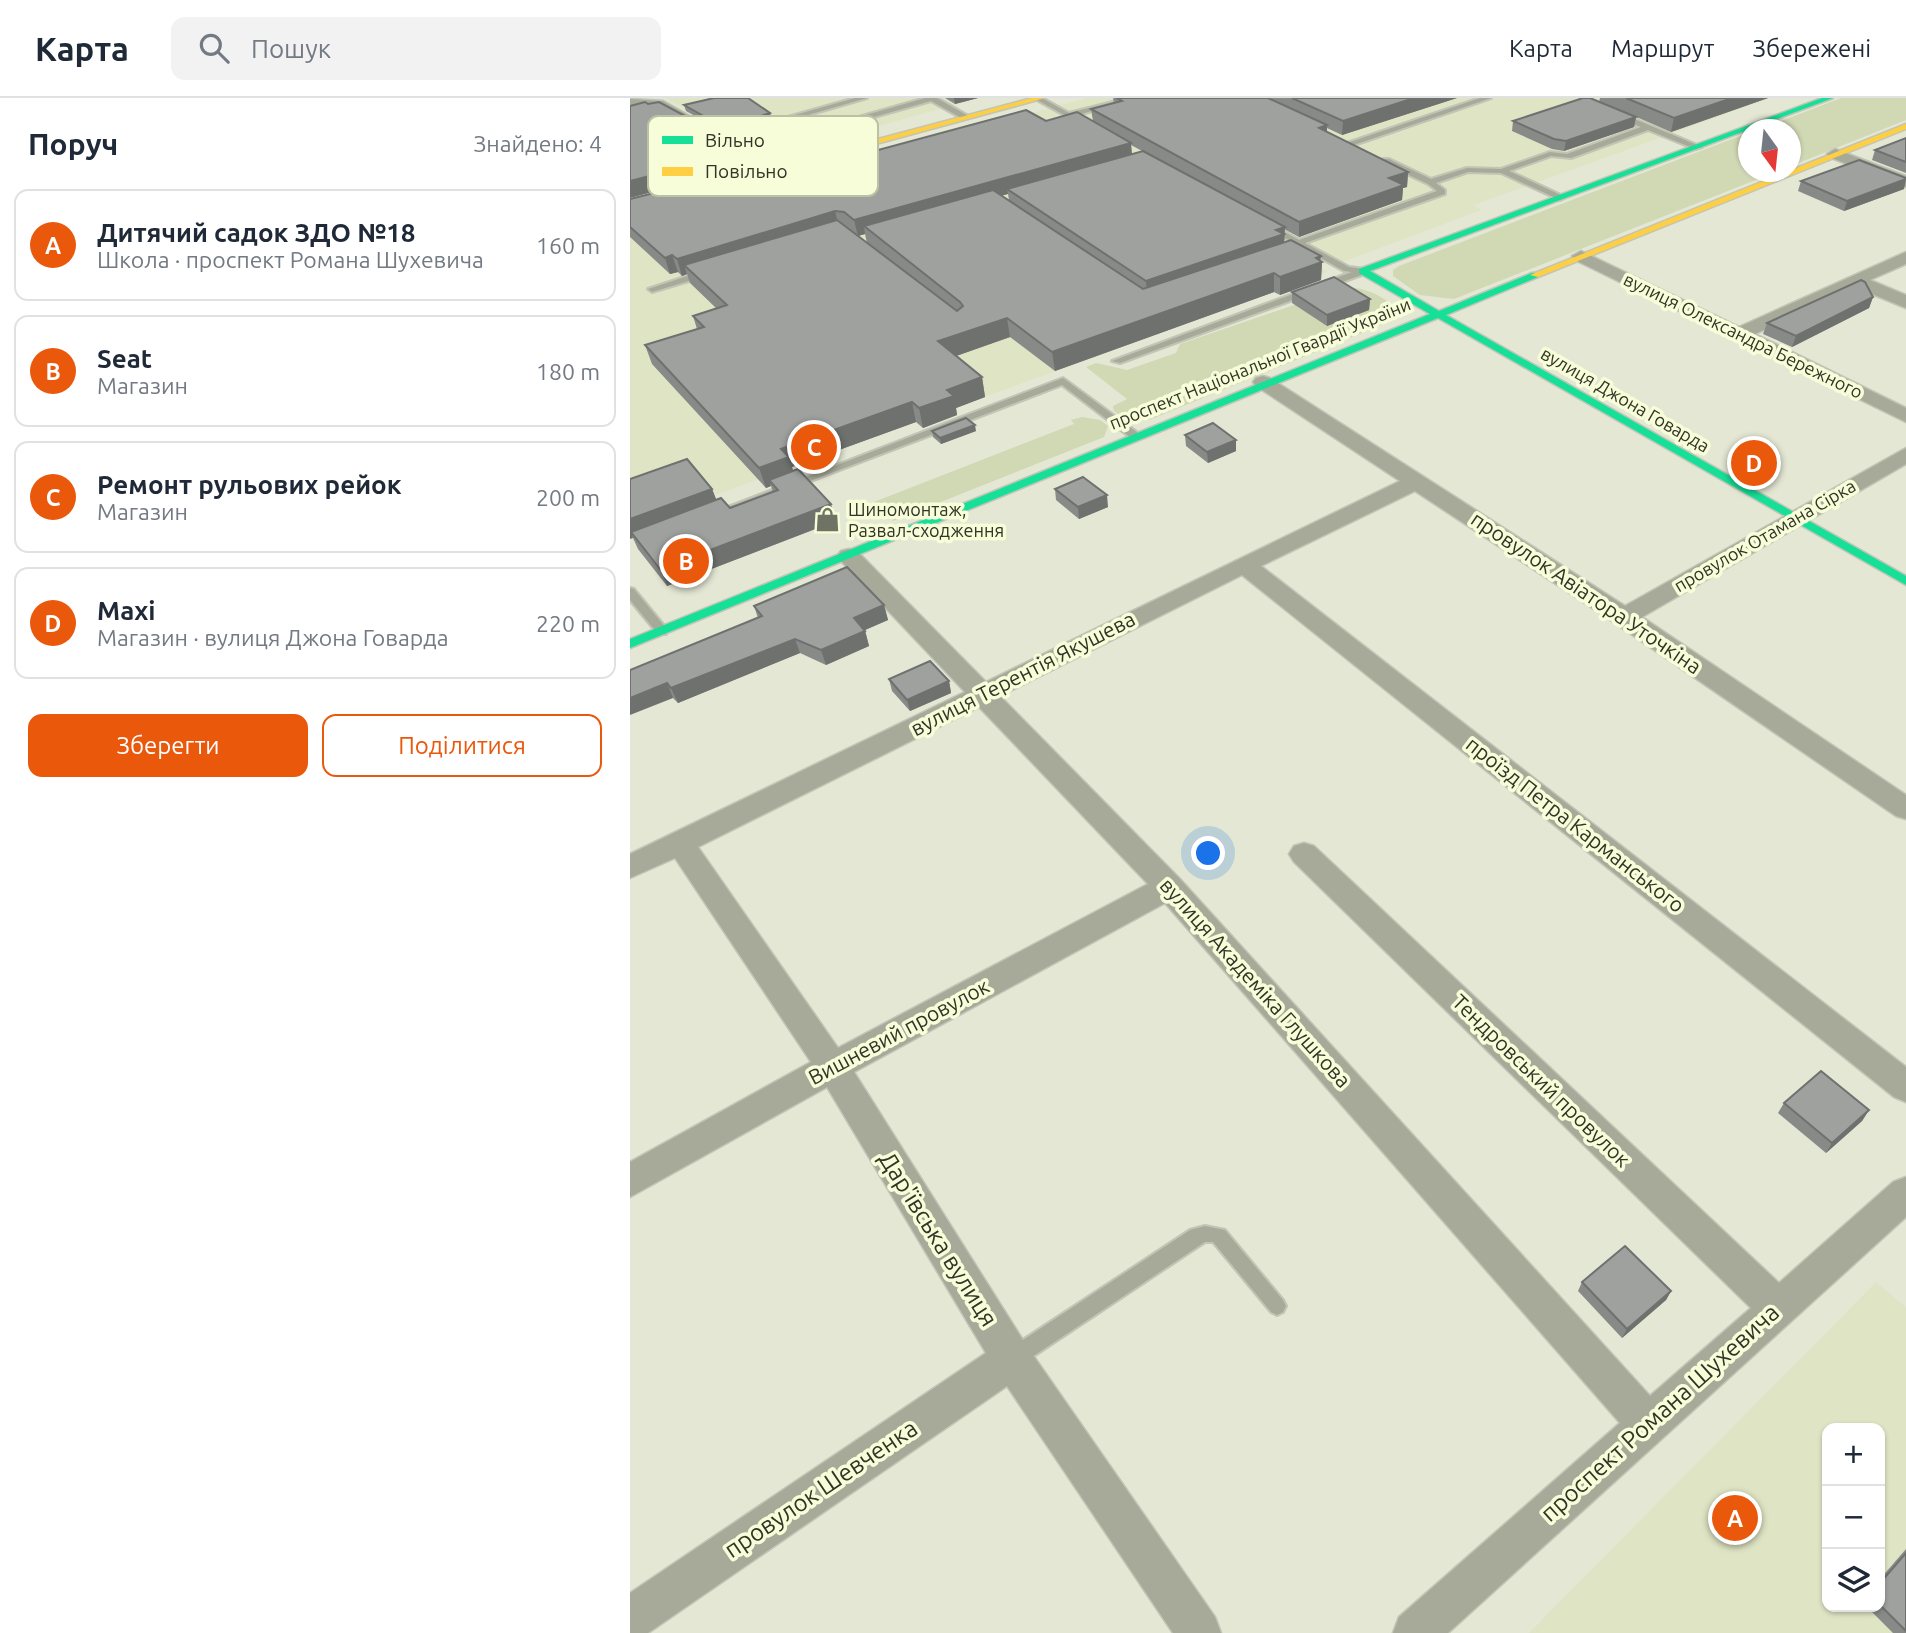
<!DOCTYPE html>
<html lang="uk">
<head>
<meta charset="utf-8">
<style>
	:root { --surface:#fff; --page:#f2f2f3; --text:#1f2937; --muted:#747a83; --line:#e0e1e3; --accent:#ea580c }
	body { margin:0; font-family:Ubuntu,sans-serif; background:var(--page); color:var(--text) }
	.controls { position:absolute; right:21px; bottom:21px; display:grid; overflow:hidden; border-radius:14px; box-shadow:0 2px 5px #0004 }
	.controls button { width:63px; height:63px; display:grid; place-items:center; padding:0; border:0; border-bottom:2px solid var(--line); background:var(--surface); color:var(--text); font:35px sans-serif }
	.compass { position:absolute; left:1108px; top:21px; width:63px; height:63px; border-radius:50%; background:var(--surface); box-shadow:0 2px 5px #0004; rotate:165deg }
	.you { position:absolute; left:579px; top:756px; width:24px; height:24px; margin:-18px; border:5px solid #fff; border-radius:50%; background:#1a73e8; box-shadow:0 0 0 10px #1a73e833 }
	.badge { display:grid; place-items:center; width:46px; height:46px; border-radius:50%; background:var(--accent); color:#fff; font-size:23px; font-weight:700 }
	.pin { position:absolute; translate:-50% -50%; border:4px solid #fff; box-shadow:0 2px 7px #0006 }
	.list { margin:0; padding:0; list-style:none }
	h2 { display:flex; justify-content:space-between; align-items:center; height:91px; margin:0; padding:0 28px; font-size:30px }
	h2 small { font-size:23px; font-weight:400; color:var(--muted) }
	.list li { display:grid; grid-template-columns:46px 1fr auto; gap:21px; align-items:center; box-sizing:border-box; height:112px; margin:0 14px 14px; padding:0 14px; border:2px solid var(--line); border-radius:14px }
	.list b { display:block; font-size:26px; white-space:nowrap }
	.list p { margin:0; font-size:23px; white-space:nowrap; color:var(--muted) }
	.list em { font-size:23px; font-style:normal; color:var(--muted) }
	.actions { display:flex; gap:14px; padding:21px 28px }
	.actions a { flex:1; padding:16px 0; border:2px solid var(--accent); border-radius:14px; text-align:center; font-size:24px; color:var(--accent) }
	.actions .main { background:var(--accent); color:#fff }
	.icon { flex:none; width:38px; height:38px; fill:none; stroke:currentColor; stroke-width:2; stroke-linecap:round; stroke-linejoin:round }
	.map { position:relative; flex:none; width:1276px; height:1535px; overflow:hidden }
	header { display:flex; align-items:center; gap:42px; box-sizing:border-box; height:98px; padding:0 35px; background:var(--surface); border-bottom:2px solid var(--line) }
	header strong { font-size:33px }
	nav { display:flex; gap:38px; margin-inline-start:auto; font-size:24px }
	.search { width:490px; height:63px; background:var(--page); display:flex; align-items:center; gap:18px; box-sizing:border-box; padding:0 24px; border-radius:14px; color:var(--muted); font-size:26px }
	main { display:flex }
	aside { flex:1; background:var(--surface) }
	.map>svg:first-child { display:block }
	.built { fill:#dfe5c4; fill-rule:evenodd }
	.green { fill:#d1d8b4 }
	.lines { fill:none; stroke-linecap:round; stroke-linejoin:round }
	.lane-casing { stroke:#c2c5b6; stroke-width:4 }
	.street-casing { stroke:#c2c5b6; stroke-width:3 }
	.fast-casing { stroke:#c2c5b6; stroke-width:3 }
	.slow-casing { stroke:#c2c5b6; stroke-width:3 }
	.lane { fill:#a7a999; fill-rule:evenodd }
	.street { fill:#a7a999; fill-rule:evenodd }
	.fast { fill:#16e098; fill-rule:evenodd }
	.slow { fill:#ffcf43; fill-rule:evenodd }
	.wall { fill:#888a88; fill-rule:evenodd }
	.shaded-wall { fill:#6f716f }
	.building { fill:#9ea19e; stroke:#6f716f; stroke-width:2 }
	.labels { text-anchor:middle; stroke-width:7; stroke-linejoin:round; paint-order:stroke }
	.far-street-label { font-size:18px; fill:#313426; stroke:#f6fdd8 }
	.far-poi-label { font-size:18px; fill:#313426; stroke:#f6fdd8; text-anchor:start }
	.street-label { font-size:21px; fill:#313426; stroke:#f6fdd8 }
	.near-street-label { font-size:24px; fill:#313426; stroke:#f6fdd8 }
	.key { fill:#f6fdd8; stroke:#bbc1a3; stroke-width:2 }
	.key-label { font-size:19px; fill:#313426 }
</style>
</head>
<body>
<header>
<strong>Карта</strong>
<div class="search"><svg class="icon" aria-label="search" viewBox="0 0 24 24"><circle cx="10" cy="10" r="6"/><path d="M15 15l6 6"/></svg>Пошук</div>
<nav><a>Карта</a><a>Маршрут</a><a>Збережені</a></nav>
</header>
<main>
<aside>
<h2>Поруч<small>Знайдено: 4</small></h2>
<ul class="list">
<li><span class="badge">A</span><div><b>Дитячий садок ЗДО №18</b><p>Школа · проспект Романа Шухевича</p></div><em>160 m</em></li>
<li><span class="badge">B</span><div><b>Seat</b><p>Магазин</p></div><em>180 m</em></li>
<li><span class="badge">C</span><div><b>Ремонт рульових рейок</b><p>Магазин</p></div><em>200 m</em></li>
<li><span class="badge">D</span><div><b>Maxi</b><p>Магазин · вулиця Джона Говарда</p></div><em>220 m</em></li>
</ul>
<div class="actions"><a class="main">Зберегти</a><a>Поділитися</a></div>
</aside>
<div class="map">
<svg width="1276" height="1535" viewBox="0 0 1276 1535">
	<rect width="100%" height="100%" fill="#e3e7d3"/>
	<!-- built -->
	<g class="built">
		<path d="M35 0H348L139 59Z"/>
		<path d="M457 0H1140L844 107 851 112 713 164 705 160 687 167 697 174 690 177 0 428V126Z"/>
		<path d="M1246 1184 1276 1209V1535H899ZM1197 1330H1250V1509H1197Z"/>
	</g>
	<!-- green -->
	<g class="green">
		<path d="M1211 0H1276V22L1161 68 1160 32H1128Z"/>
		<path d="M1118 35V74H1146L824 201 790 197 763 178V172L769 168Z"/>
		<path d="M717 189C732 189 774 202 761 223L519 322 493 319 484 313 483 308 497 301 456 269 466 265 497 272 546 255 550 246Z"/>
		<path d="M452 319 470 322 478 328 474 339 263 423 244 404 444 326 441 322Z"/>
	</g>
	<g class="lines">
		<defs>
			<g id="lane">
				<path d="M225 0H237L140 28 133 26Z"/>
				<path d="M295 0H307L340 19 333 21 301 3 180 37 173 35Z"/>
				<path d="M406 0H412L439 15 498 0H510L444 18 457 24V28H454L407 2Z"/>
				<path d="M850 0H861L721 48 714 46Z"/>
				<path d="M984 15H990L1072 49 1065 51 1018 32 941 60 921 58 879 73 933 98 934 100 930 102 871 75 838 74 806 85 815 92V96L675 145 719 169 735 171 734 176 490 265 482 263 722 174 714 173 635 129 642 127 669 142 807 93 798 86 753 65V61H759L801 81 837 70 871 71 920 54 937 56 1011 29 984 19Z"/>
				<path d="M76 172 80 175 79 177 22 194 18 191Z"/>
				<path d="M433 280 508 335V339H500L432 287 94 416 90 417 85 414Z"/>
				<path d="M0 490 4 491 36 530V536H28L0 502Z"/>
				<path d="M575 1128 595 1132 653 1202 656 1208 653 1214 647 1217 641 1214 583 1144H575L390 1267 383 1269 376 1267 374 1260 376 1253 560 1132Z"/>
			</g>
			<g id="street">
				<path d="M0 1 33 3 154 71 146 76 140 74 25 11H0Z"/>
				<path d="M1205 51 1276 78V89L1199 59 1197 56Z"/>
				<path d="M951 153 1109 229 1276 154V166L1240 182 1276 197V210L1225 189 1125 236 1276 310V324L945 162 942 158Z"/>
				<path d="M633 278 640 280 995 508 1276 350V366L1012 519 1276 697V721L1266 718 985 525 785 393 631 468 1276 969V1004L1264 999 612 477 370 598 550 781 1020 1298 1121 1210 664 764 659 756 664 748 674 745 684 748 1149 1185 1263 1084 1276 1079V1119L818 1535H763L769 1519 990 1325 535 805 224 974 396 1247 585 1519 591 1535H543L377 1288 18 1535H0V1495L356 1255 197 989 0 1099V1064L181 964 45 760 0 780V756L335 594 211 463 207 458 211 453 219 451 227 453 356 584 770 383 626 288 623 284 626 280ZM349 609 518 786 208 950 68 749Z"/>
			</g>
			<path id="fast" d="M1192 0H1203L740 173 809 213 902 175H908V179L816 217 1276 478V487L808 220 0 550V541L800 216 729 175V171Z"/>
			<g id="slow">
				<path d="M402 0H415L0 113V107Z"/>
				<path d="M1276 26V31L908 179 900 177Z"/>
			</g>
		</defs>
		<!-- lane casing -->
		<use href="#lane" class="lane-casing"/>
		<!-- street casing -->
		<use href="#street" class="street-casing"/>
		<!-- fast casing -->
		<use href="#fast" class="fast-casing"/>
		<!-- slow casing -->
		<use href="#slow" class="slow-casing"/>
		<!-- lane -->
		<use href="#lane" class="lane"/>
		<!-- street -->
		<use href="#street" class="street"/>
		<!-- fast -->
		<use href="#fast" class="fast"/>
		<!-- slow -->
		<use href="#slow" class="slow"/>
	</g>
	<!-- wall -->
	<g class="wall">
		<path d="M315 0H348L325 6Z"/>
		<path d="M483 0H827L712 37 697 30V34L778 74 777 89 773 90 772 102 669 139 654 131V144L692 164 691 182 650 197 644 194 425 273 380 239 326 258 352 279 355 299 326 310 327 317 293 330 286 324 162 369 163 373 206 423 37 488 8 451 3 440H0V381L82 391 86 402 100 410 143 394 141 388 136 390 22 266 15 247 67 231 63 218 86 210 60 185 57 176 52 178 48 174 40 176 0 139V101L126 85 416 23H463L461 11 484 5ZM501 47 523 59 502 56ZM378 96 379 102 371 97ZM235 136 237 145 228 138Z"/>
		<path d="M970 0H1138L1041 34 988 11 1006 19 1004 29 934 53 922 51 882 33 883 23 969 4Z"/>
		<path d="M54 7 142 21 133 23 163 36 154 38 156 44 127 53 56 13Z"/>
		<path d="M1276 40V75L1242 62 1245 52Z"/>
		<path d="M1171 83 1274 91 1214 113 1168 93Z"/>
		<path d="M662 194 740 201 739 212 697 228 662 205Z"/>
		<path d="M1243 199 1239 210 1162 249 1133 236 1137 225Z"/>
		<path d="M302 333H346L311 346 303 339Z"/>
		<path d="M555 337 606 353 578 365 556 348Z"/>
		<path d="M425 391 478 409 449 421 426 402Z"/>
		<path d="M254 507 258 522 235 532 239 548 196 567 170 555 48 605 43 600 0 572 128 520 124 508Z"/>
		<path d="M259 581 319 583 321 595 280 613 262 593Z"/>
		<path d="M1154 1005 1239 1012 1232 1023 1196 1055 1148 1015Z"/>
		<path d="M952 1184 1041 1193 1036 1202 992 1240 948 1193Z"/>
		<path d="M1276 1451V1535H1263L1237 1509H1250V1481Z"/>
	</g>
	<!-- shaded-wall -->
	<g class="shaded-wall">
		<path d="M324 0H348L325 6Z"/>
		<path d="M784 0H827L712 37 713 23Z"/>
		<path d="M1102 0H1138L1041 34 1044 20Z"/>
		<path d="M140 15 142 21 132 23H131V18Z"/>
		<path d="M1006 19 1004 29 934 53 936 43Z"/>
		<path d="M697 27V42L689 30Z"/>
		<path d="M162 30 163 36 149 39 148 34Z"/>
		<path d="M155 38 156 44 127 53 125 47Z"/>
		<path d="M102 43 106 58 94 62 98 74 0 100V83L80 49Z"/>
		<path d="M501 45 502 60 377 91 378 96 242 134 234 128 235 136 228 138 224 122Z"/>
		<path d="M778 74 777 89 773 90 772 102 669 139V124L759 80Z"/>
		<path d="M1276 81 1274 91 1214 113 1217 103Z"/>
		<path d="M205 113 209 129 54 167 57 176 52 178 47 161Z"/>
		<path d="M655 129 654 152 517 199 516 183Z"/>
		<path d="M42 157 48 174 40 176 35 160Z"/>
		<path d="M691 158 690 164H692L691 182 650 197V179Z"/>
		<path d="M644 175V194L425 273 422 254Z"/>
		<path d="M1243 199 1239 210 1162 249 1166 238Z"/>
		<path d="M740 201 739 212 697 228V217Z"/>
		<path d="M377 220 380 239 312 263 308 243Z"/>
		<path d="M352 279 355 299 326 310 327 317 293 330 289 310 317 292Z"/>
		<path d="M282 304 286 324 162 369 165 379 139 382 141 388 136 390 129 370 151 351Z"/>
		<path d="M345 327 346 333 311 346 310 340Z"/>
		<path d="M606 342V353L578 365 577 354Z"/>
		<path d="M82 391 89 408 1 434 3 440 0 441V421Z"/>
		<path d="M477 397 478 409 449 421 448 409Z"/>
		<path d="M201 406 206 423 37 488 30 471Z"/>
		<path d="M254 507 258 522 228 535 224 520Z"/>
		<path d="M235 533 239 548 196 567 191 552Z"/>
		<path d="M165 541 170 555 48 605 41 590Z"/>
		<path d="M319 583 321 595 280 613 277 602Z"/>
		<path d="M37 585 43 600 0 617V600Z"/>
		<path d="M1239 1012 1232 1023 1196 1055 1202 1045Z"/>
		<path d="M1041 1193 1036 1202 992 1240 997 1231Z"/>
	</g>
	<!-- building -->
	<g class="building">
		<path d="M84 0H118L140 15 131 18V23L139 25 150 22 162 30 148 34 155 38 125 47 54 7Z"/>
		<path d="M487 0H638L697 27 689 30 778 74 759 80 774 87 669 124 461 11 492 3Z"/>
		<path d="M662 0H784L713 23Z"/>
		<path d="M953 0H960L1006 19 936 43 924 41 883 23Z"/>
		<path d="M996 0H1102L1044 20Z"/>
		<path d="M15 4 18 6 29 4 102 43 80 49 93 59 0 83V8Z"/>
		<path d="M396 12 416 23 447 14 501 45 224 122 214 114 205 113 47 161 42 157 35 160 0 129V101L111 73 126 85Z"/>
		<path d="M1276 40V64L1245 52Z"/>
		<path d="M513 53 655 129 646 132 654 136 516 183 377 91Z"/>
		<path d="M1229 62 1276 80V81L1217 103 1171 83Z"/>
		<path d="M363 92 513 191 661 142 691 158 686 160 692 164 650 179 644 175 422 254 377 220 308 243 352 279 317 292 324 298 289 310 282 304 151 351 159 359 129 370 15 247 74 229 63 218 97 207 54 167 207 122 327 213 333 208 330 204 234 128Z"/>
		<path d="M704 179 740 201 697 217 662 194Z"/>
		<path d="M1231 182 1235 184 1243 199 1166 238 1137 225Z"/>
		<path d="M336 320 345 327 310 340 302 333Z"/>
		<path d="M583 325 606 342 577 354 555 337Z"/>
		<path d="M57 361 82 391 0 421V381Z"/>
		<path d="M168 371 201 406 30 471 1 434 91 400 100 410 148 392 139 382Z"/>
		<path d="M453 379 477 397 448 409 425 391Z"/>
		<path d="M217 469 254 507 224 520 235 533 191 552 165 541 41 590 37 585 0 600V572L132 518 124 508Z"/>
		<path d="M300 563 319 583 277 602 259 581Z"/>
		<path d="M1191 973 1239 1012 1202 1045 1154 1005Z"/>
		<path d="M995 1148 1041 1193 997 1231 952 1184Z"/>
		<path d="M1276 1455V1533L1250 1507V1485Z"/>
	</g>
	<!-- icons -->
	<defs>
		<symbol id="shop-bare" viewBox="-9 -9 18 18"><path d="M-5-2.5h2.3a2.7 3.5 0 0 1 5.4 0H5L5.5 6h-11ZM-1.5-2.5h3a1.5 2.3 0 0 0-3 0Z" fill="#6f7363" stroke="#f6fdd8" stroke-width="2.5" paint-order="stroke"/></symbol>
	</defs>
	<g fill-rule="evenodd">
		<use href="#shop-bare" x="180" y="404" width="35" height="35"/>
	</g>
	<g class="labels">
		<!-- far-street labels -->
		<g class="far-street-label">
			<text transform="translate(1113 238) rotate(26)" y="6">вулиця Олександра Бережного</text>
			<text transform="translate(630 266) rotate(-22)" y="6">проспект Національної Гвардії України</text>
			<text transform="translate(995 302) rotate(30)" y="6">вулиця Джона Говарда</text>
			<text transform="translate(1135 438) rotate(-30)" y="6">провулок Отамана Сірка</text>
		</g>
		<!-- far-poi labels -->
		<g class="far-poi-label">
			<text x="218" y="418">Шиномонтаж,<tspan x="218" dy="21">Развал-сходження</tspan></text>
		</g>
		<!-- street labels -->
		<g class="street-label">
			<text transform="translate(956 495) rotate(34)" y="7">провулок Авіатора Уточкіна</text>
			<text transform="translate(393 576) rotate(-27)" y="7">вулиця Терентія Якушева</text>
			<text transform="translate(945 727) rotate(38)" y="7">проїзд Петра Карманського</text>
			<text transform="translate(625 885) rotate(48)" y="7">вулиця Академіка Глушкова</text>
			<text transform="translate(269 934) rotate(-28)" y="7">Вишневий провулок</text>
			<text transform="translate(911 983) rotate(44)" y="7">Тендровський провулок</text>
		</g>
		<!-- near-street labels -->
		<g class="near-street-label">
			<text transform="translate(308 1141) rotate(58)" y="8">Дар'ївська вулиця</text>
			<text transform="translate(1030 1315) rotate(-42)" y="8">проспект Романа Шухевича</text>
			<text transform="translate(191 1391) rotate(-34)" y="8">провулок Шевченка</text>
		</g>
	</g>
	<!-- legend -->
	<rect x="18" y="18" width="230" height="80" rx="10" class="key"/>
	<rect x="32" y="38" width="31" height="8" fill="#16e098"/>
	<rect x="32" y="69" width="31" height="9" fill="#ffcf43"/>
	<g class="key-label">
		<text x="75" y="49">Вільно</text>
		<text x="75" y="80">Повільно</text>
	</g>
</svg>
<div class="controls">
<button>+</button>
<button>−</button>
<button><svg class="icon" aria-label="layers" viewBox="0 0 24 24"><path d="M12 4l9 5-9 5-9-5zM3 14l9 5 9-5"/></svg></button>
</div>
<svg class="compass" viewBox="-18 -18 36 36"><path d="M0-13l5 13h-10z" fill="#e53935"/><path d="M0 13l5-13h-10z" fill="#747a83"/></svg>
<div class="you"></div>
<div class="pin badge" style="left:1105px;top:1420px">A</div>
<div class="pin badge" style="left:56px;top:463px">B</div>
<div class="pin badge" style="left:184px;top:349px">C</div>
<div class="pin badge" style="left:1124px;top:365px">D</div>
</div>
</main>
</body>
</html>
